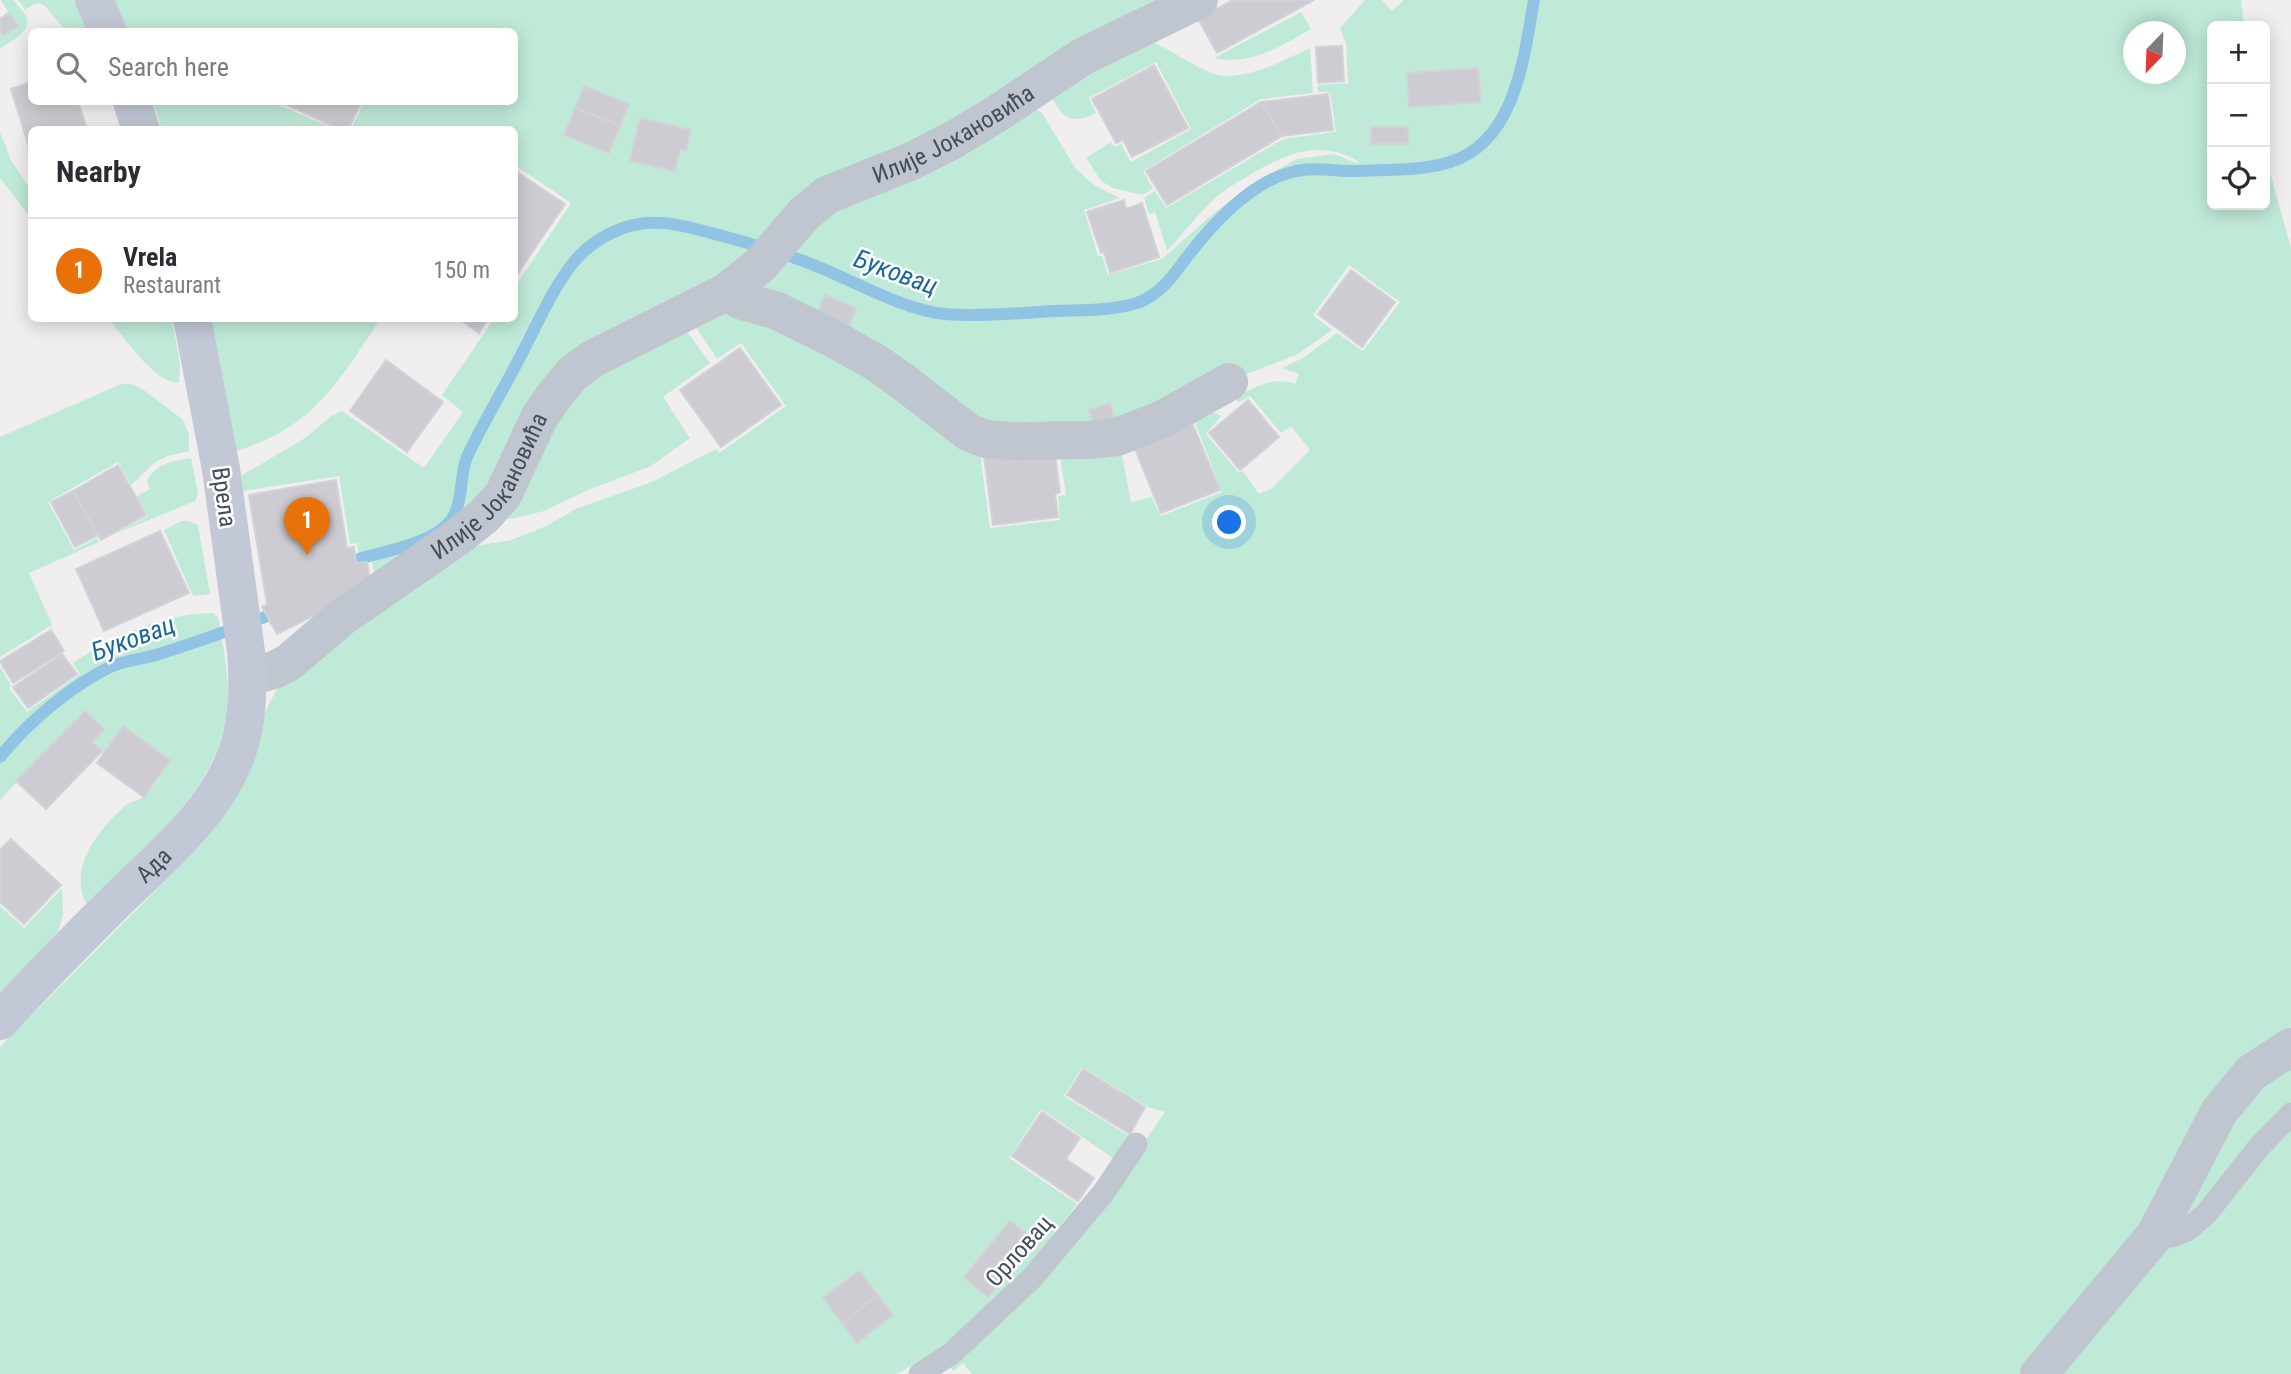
<!DOCTYPE html>
<html lang="en">
<head>
<meta charset="utf-8">
<style>
	:root { --surface:#fff; --page:#f2f2f3; --text:#2b2b33; --muted:#7c7c81; --line:#e1e1e2; --accent:#2953cf }
	body { margin:0; font-family:"Roboto Condensed",sans-serif; background:var(--page); color:var(--text) }
	.controls { position:absolute; right:21px; top:21px; display:grid; overflow:hidden; border-radius:10px; box-shadow:0 4px 18px #0003 }
	.controls button { width:63px; height:63px; display:grid; place-items:center; padding:0; border:0; border-bottom:2px solid var(--line); background:var(--surface); color:var(--text); font:35px sans-serif }
	.compass { position:absolute; left:2123px; top:21px; width:63px; height:63px; border-radius:50%; background:var(--surface); box-shadow:0 4px 18px #0003; rotate:203deg }
	.you { position:absolute; left:1230px; top:523px; width:24px; height:24px; margin:-18px; border:5px solid #fff; border-radius:50%; background:#1a73e8; box-shadow:0 0 0 10px #1a73e833 }
	.badge { display:grid; place-items:center; width:46px; height:46px; border-radius:50%; background:var(--accent); color:#fff; font-size:23px; font-weight:700 }
	.pin { position:absolute; translate:-50% -58px; filter:drop-shadow(0 2px 4px #0008) }
	.pin::after { content:''; position:absolute; top:37px; width:24px; height:21px; background:inherit; clip-path:polygon(0 0,100% 0,50% 100%) }
	.list { margin:0; padding:0; list-style:none }
	h2 { display:flex; justify-content:space-between; align-items:center; height:91px; margin:0; padding:0 28px; font-size:30px }
	h2 small { font-size:23px; font-weight:400; color:var(--muted) }
	.list li { display:grid; grid-template-columns:46px 1fr auto; gap:21px; align-items:center; box-sizing:border-box; height:105px; padding:0 28px; border-top:2px solid var(--line) }
	.list b { display:block; font-size:26px; white-space:nowrap }
	.list p { margin:0; font-size:23px; white-space:nowrap; color:var(--muted) }
	.list em { font-size:23px; font-style:normal; color:var(--muted) }
	.icon { flex:none; width:38px; height:38px; fill:none; stroke:currentColor; stroke-width:2; stroke-linecap:round; stroke-linejoin:round }
	.map { position:relative; flex:none; width:2291px; height:1374px; overflow:hidden }
	.search { position:absolute; background:var(--surface); box-shadow:0 4px 18px #0003; left:28px; top:28px; width:490px; height:77px; display:flex; align-items:center; gap:18px; box-sizing:border-box; padding:0 24px; border-radius:10px; color:var(--muted); font-size:26px }
	.panel { position:absolute; background:var(--surface); box-shadow:0 4px 18px #0003; left:28px; top:126px; width:490px; height:196px; border-radius:10px }
	.map>svg:first-child { display:block }
	.green { fill:#c0ead8; fill-rule:evenodd }
	.lines { fill:none; stroke-linecap:round; stroke-linejoin:round }
	.stream { stroke:#91c3e4; stroke-width:12 }
	.building { fill:#ccccd2; stroke:#d2d3d9; stroke-width:2 }
	.lane { stroke:#c0c6cf; stroke-width:23 }
	.street { stroke:#c0c6cf; stroke-width:38 }
	.secondary { stroke:#c2c8d5; stroke-width:38 }
	.labels { text-anchor:middle; stroke-width:5; stroke-linejoin:round; paint-order:stroke }
	.street-label { font-size:24px; fill:#484e59; stroke:#fff }
	.water-label { font-size:26px; font-style:italic; fill:#19689b; stroke:#fff }
</style>
</head>
<body>
<div class="map">
<svg width="2291" height="1374" viewBox="0 0 2291 1374">
	<rect width="100%" height="100%" fill="#f0eeee"/>
	<!-- green -->
	<g class="green">
		<path d="M1 0H13C17 5 26 13 27 19 31 32 8 43 0 49V18L8 12Z"/>
		<path d="M18 0H74L89 31H66L45 6C37 1 32 5 25 10Z"/>
		<path d="M114 0H1182L613 340 494 488 376 582 371 557 359 559 357 543 350 544 339 476 242 491 241 476 305 438 330 417 342 411 424 468 463 412 442 395 494 319 514 318 515 287 571 203 515 165 514 130 351 129 364 102H514V32L128 31Z"/>
		<path d="M1365 0H1382L1392 11 1404 0H2241L2244 26H2212V205H2265V155L2291 248V1374H972L963 1363 954 1371 948 1365 1086 1226 1165 1112 1148 1107 1082 1067 1064 1096 1129 1136 1113 1158 1041 1109 1009 1158 1077 1204C1027 1270 971 1336 896 1374H0V1047L202 844 225 815 264 714 276 691 289 674 470 547 511 540 544 527 578 508 652 482 716 449 719 453 786 406 741 343 717 359 692 321 713 312 782 321 980 453 990 528 1060 520 1058 496 1066 495 1059 447 1120 444 1131 502 1151 497 1161 516 1222 492 1191 412 1215 413 1221 416 1206 434 1239 473 1243 471 1259 494 1272 488 1310 450 1291 426 1281 433 1250 396 1238 403 1236 397C1255 387 1273 376 1295 384L1299 374 1282 368 1303 358 1337 333 1363 351 1400 302 1349 265 1313 315 1332 330 1298 354 1119 424 999 433 754 295 818 212 1034 108 1042 113 1076 169 1095 186 1120 198 1084 210 1098 256H1102L1108 275 1162 259 1209 217 1258 180 1297 159 1334 154 1356 163 1359 162C1320 137 1281 155 1245 178 1234 184 1223 191 1214 199 1197 215 1183 234 1167 251L1155 212 1149 214 1144 198 1155 191 1166 208 1283 139 1336 132 1330 92H1318V85L1348 83 1346 43 1340 28ZM2134 32H2176V74H2134Z"/>
		<path d="M1301 12 1311 29C1280 47 1250 66 1214 58Z"/>
		<path d="M1154 42C1173 52 1192 65 1212 73 1240 84 1285 60 1310 48L1313 93 1261 99 1143 171 1153 189 1142 195 1113 188 1101 181 1086 158 1111 142 1114 147 1121 144 1131 162 1191 129 1156 62 1089 98 1096 113C1077 124 1062 120 1053 99L1056 84Z"/>
		<path d="M153 102H271L336 129H162Z"/>
		<path d="M0 132 11 160 31 191V218L0 178Z"/>
		<path d="M109 319H172L180 364 179 382C158 387 121 334 109 319Z"/>
		<path d="M210 319H380C358 353 329 400 295 423 277 436 257 444 237 451Z"/>
		<path d="M684 327 710 363 663 397 690 438 651 466 588 490 544 511 512 519H500L566 396Z"/>
		<path d="M121 384H131L141 388 182 419 189 434V451L168 456 154 463 131 485 118 462 48 502 74 550 97 538 99 542 29 573 52 625 0 657V437Z"/>
		<path d="M191 458 198 493 195 501 115 534 148 516 137 496 150 489 147 481C156 463 173 461 191 458Z"/>
		<path d="M182 521H189L198 525 210 594 195 596 192 594 164 530Z"/>
		<path d="M213 613 218 617C223 645 229 674 228 702 224 786 142 850 86 904 68 867 99 829 126 805 131 801 140 800 145 796 155 787 163 771 170 760L124 727 105 753 92 742 103 729 84 711 0 800V667L11 685 9 688 27 712 80 674 73 663C115 635 162 614 213 613Z"/>
		<path d="M62 888 63 914 58 932 0 994V906L24 928Z"/>
	</g>
	<g class="lines">
		<!-- stream -->
		<g class="stream">
			<path d="M359 559C388 550 445 542 456 511 463 493 460 474 467 457 483 423 502 392 519 359 535 329 552 289 573 263 586 247 604 235 623 228 653 217 682 225 711 233 746 242 782 252 816 266 854 281 904 310 945 314 981 317 1019 313 1055 311 1082 310 1111 311 1137 303 1143 301 1150 297 1155 293 1170 283 1180 265 1191 252 1216 220 1252 182 1292 172 1315 166 1338 172 1361 171 1390 169 1422 171 1450 162 1516 142 1524 56 1534 0"/>
			<path d="M0 757C28 722 72 685 112 666 126 660 144 659 159 654 195 643 230 630 265 617"/>
		</g>
	</g>
	<!-- building -->
	<g class="building">
		<path d="M1233 0H1314L1217 53 1198 19Z"/>
		<path d="M9 13 18 26 4 35 0 30V19Z"/>
		<path d="M1342 46 1344 81 1318 83 1316 47Z"/>
		<path d="M1154 65 1188 128 1132 157 1123 140 1116 143 1092 99Z"/>
		<path d="M1478 68 1481 102 1409 107 1407 73Z"/>
		<path d="M32 82V102H78L86 126 74 130H32V143L28 144 11 89Z"/>
		<path d="M584 86 629 104 620 126 575 108Z"/>
		<path d="M1328 94 1333 130 1282 136 1261 102Z"/>
		<path d="M281 102H361L348 130H341Z"/>
		<path d="M1261 102 1282 136 1167 205 1146 171Z"/>
		<path d="M575 108 620 126 609 153 564 135Z"/>
		<path d="M640 118 691 130 686 151 680 149 675 171 630 161Z"/>
		<path d="M1371 127H1408L1409 144H1371Z"/>
		<path d="M514 170 565 204 514 279Z"/>
		<path d="M1124 200 1126 209 1142 203 1159 257 1110 273 1104 252 1101 253 1087 212Z"/>
		<path d="M1351 270 1395 302 1362 347 1318 314Z"/>
		<path d="M825 295 856 308 849 326 818 313Z"/>
		<path d="M458 318H488L479 333Z"/>
		<path d="M740 348 781 405 721 447 680 390Z"/>
		<path d="M386 360 443 402 407 452 350 411Z"/>
		<path d="M1248 400 1279 437 1240 470 1209 433Z"/>
		<path d="M1110 403 1115 419 1094 426 1089 410Z"/>
		<path d="M1189 416 1220 490 1161 513 1131 439Z"/>
		<path d="M1054 447 1060 492 1055 494 1058 517 993 525 984 456Z"/>
		<path d="M118 465 146 515 101 540 73 491Z"/>
		<path d="M336 480 347 548 354 547 356 563 367 562 371 587 277 634 262 607 267 604 249 495Z"/>
		<path d="M73 491 98 535 75 547 51 502Z"/>
		<path d="M160 531 189 593 104 631 76 569Z"/>
		<path d="M51 630 64 651 13 683 0 661Z"/>
		<path d="M62 654 77 674 28 708 13 687Z"/>
		<path d="M85 711 104 729 92 742 102 751 46 809 16 781Z"/>
		<path d="M123 726 170 760 144 797 97 763Z"/>
		<path d="M11 839 61 885 24 924 0 902V850Z"/>
		<path d="M1083 1069 1145 1107 1130 1134 1067 1095Z"/>
		<path d="M1042 1112 1080 1138 1066 1159 1094 1178 1078 1201 1012 1156Z"/>
		<path d="M1010 1221 1034 1240 988 1297 964 1277Z"/>
		<path d="M859 1271 878 1295 842 1323 823 1298Z"/>
		<path d="M878 1295 893 1315 857 1343 842 1323Z"/>
	</g>
	<g class="lines">
		<!-- lane -->
		<g class="lane">
			<path d="M2155 1235 2172 1236 2187 1230 2206 1214 2259 1147 2291 1114"/>
			<path d="M920 1374 952 1353 1032 1278 1104 1192 1136 1144"/>
		</g>
		<!-- street -->
		<g class="street">
			<path d="M726 292 742 301 775 310 832 338 875 362 906 384 968 432 985 439 1015 441 1088 440 1117 437 1163 419 1229 382"/>
			<path id="s1" d="M248 677 274 670 288 663 341 618 455 539 484 516 503 495 539 418 554 396 572 374 592 359 726 292 760 265 804 214 827 195 912 161 953 140 998 113 1082 57 1199 0"/>
			<path d="M2039 1374 2155 1235 2219 1112 2251 1073 2291 1047"/>
		</g>
		<!-- secondary -->
		<g class="secondary">
			<path d="M94 0 108 32"/>
			<path d="M132 102 141 130"/>
			<path id="s2" d="M0 1021C36 981 74 943 112 905 156 862 212 817 235 758 248 725 249 687 246 652L221 469 192 318"/>
		</g>
	</g>
	<g class="labels">
		<!-- street labels -->
		<g class="street-label">
			<text dy="8" stroke="none"><textPath href="#s1" startOffset="912">Илије Јокановића</textPath></text>
			<text dy="8" stroke="none"><textPath href="#s1" startOffset="315">Илије Јокановића</textPath></text>
			<text transform="translate(224 497) rotate(82)" y="8">Врела</text>
			<text dy="8" stroke="none"><textPath href="#s2" startOffset="219">Ада</textPath></text>
			<text transform="translate(1019 1251) rotate(-48)" y="8">Орловац</text>
		</g>
		<!-- water labels -->
		<g class="water-label">
			<text transform="translate(896 272) rotate(20)" y="9">Буковац</text>
			<text transform="translate(133 638) rotate(-20)" y="9">Буковац</text>
		</g>
	</g>
</svg>
<div class="controls">
<button>+</button>
<button>−</button>
<button><svg class="icon" aria-label="locate" viewBox="0 0 24 24"><circle cx="12" cy="12" r="6"/><path d="M12 2v4M12 18v4M2 12h4M18 12h4"/></svg></button>
</div>
<svg class="compass" viewBox="-18 -18 36 36"><path d="M0-13l5 13h-10z" fill="#e53935"/><path d="M0 13l5-13h-10z" fill="#7c7c81"/></svg>
<div class="you"></div>
<div class="pin badge" style="left:307px;top:555px;background:#e8710a">1</div>
<div class="search"><svg class="icon" aria-label="search" viewBox="0 0 24 24"><circle cx="10" cy="10" r="6"/><path d="M15 15l6 6"/></svg>Search here</div>
<section class="panel">
<h2>Nearby<small></small></h2>
<ul class="list">
<li><span class="badge" style="background:#e8710a">1</span><div><b>Vrela</b><p>Restaurant</p></div><em>150 m</em></li>
</ul>
</section>
</div>
</body>
</html>
